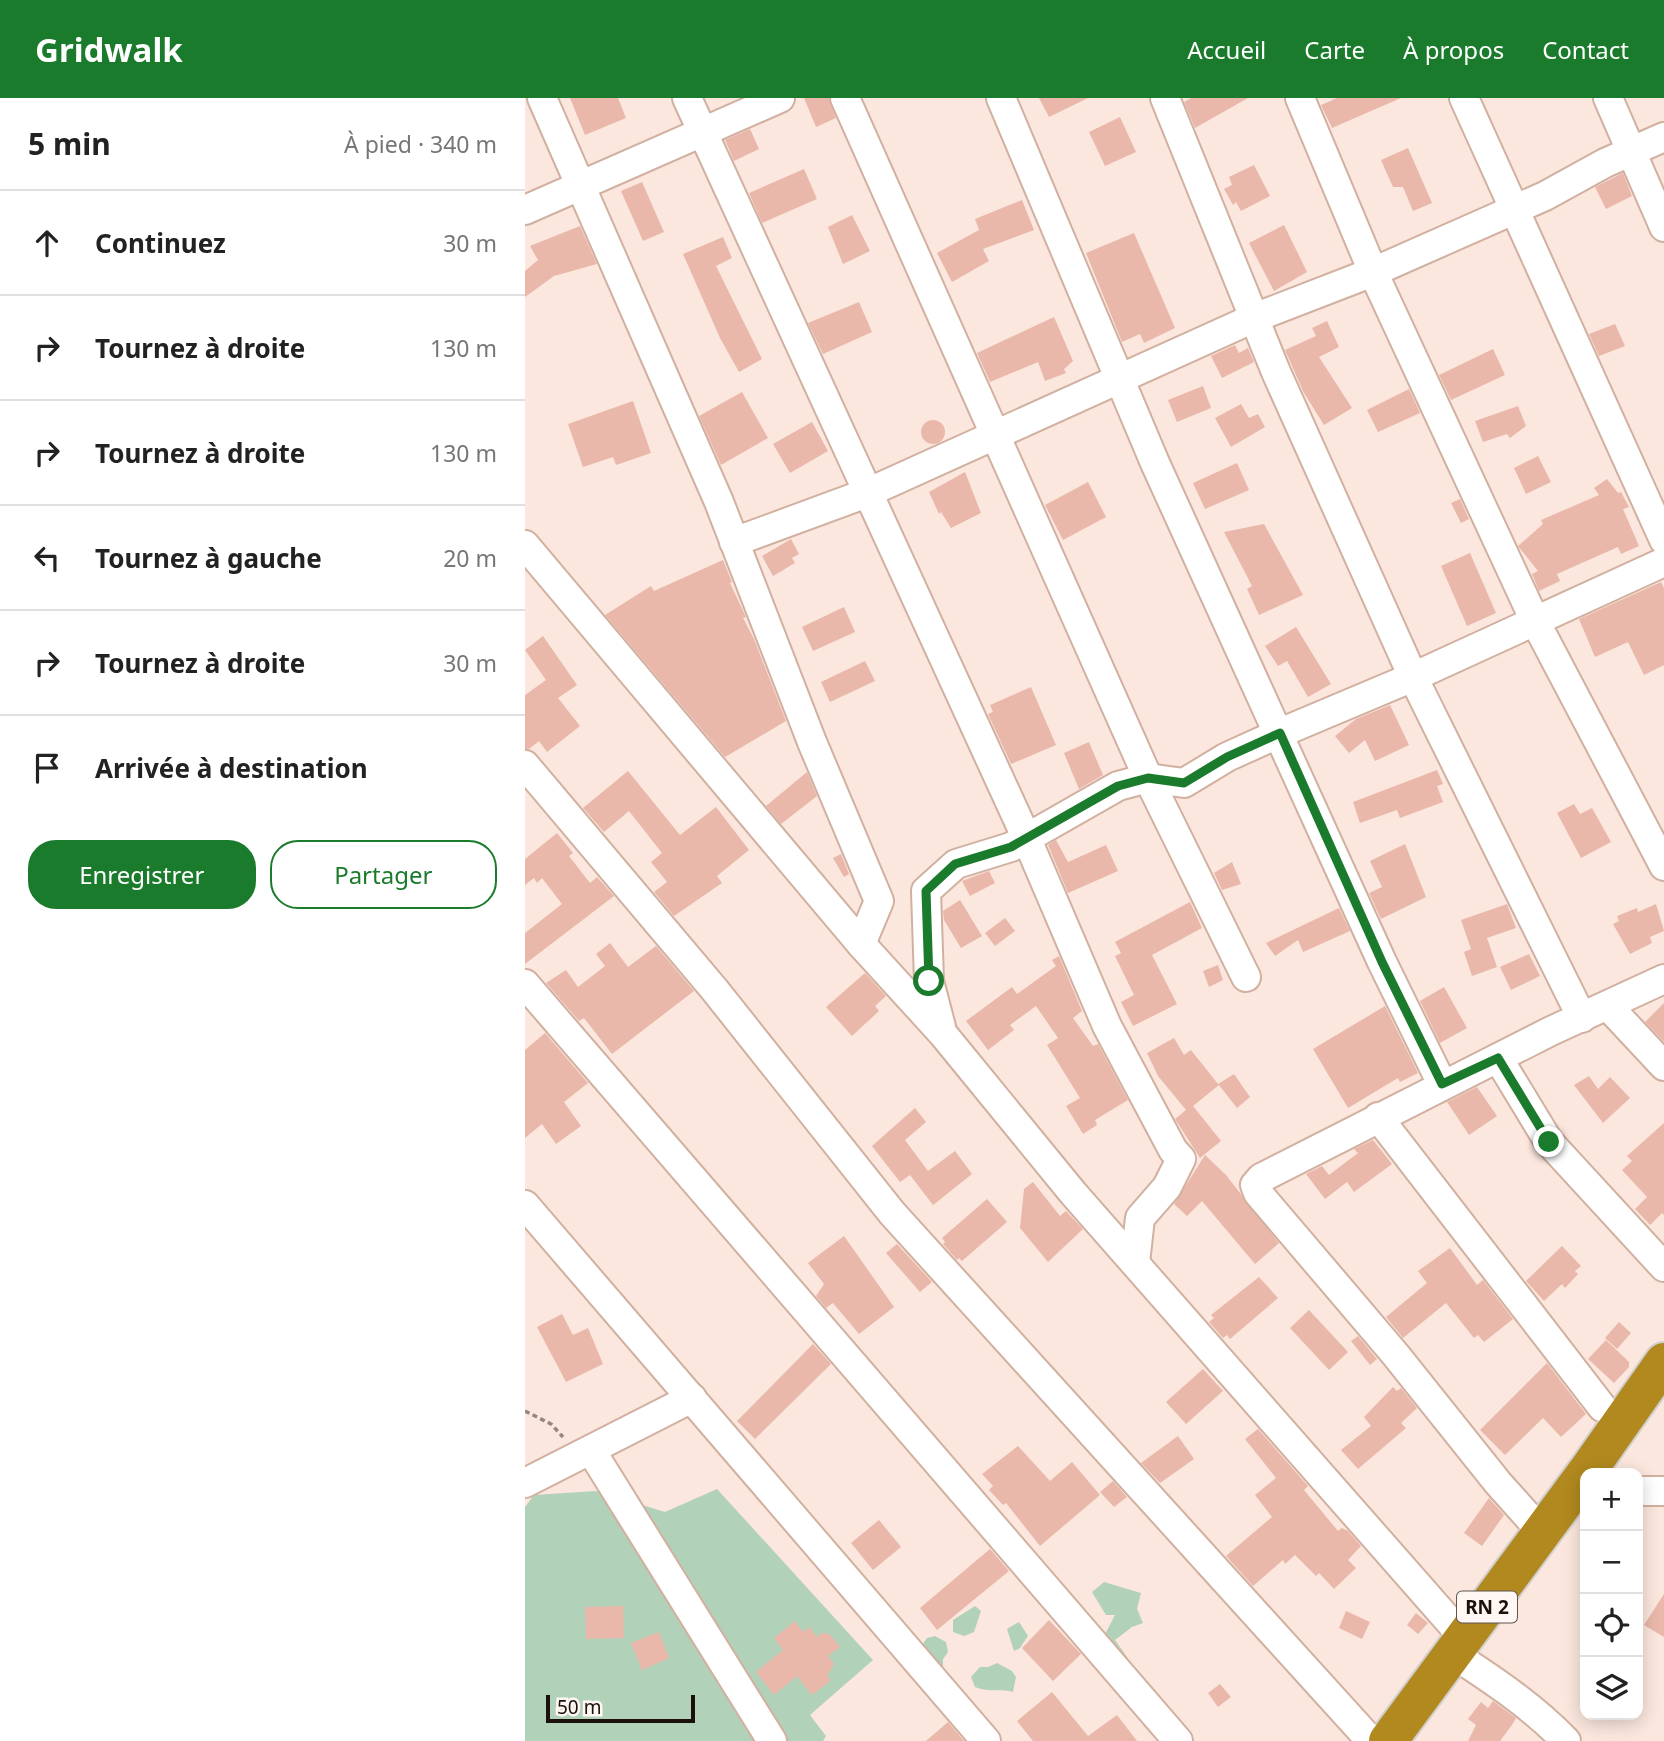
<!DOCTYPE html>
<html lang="fr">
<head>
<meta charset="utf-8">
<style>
	:root { --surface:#fff; --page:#f6f6f6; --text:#222; --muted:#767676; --line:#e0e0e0; --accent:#1b7b2c }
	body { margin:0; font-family:"Noto Sans",sans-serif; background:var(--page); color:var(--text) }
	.controls { position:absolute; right:21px; bottom:21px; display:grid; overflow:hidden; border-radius:14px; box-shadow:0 4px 18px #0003 }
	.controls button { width:63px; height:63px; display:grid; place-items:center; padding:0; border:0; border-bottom:2px solid var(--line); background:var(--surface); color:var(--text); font:35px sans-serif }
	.scale { position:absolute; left:21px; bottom:18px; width:149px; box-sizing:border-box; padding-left:7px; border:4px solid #1b100b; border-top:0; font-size:19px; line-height:24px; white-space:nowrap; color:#1b100b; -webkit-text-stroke:5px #fef7f4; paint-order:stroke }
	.stop { position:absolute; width:21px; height:21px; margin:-16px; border:5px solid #1b7b2c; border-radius:50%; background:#fff }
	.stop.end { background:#1b7b2c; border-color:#fff; box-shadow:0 2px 7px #0008 }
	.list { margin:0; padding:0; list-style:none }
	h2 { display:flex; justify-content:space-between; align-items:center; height:91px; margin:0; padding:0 28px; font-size:30px }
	h2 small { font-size:23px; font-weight:400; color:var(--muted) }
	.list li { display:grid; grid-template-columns:46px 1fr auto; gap:21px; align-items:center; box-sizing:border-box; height:105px; padding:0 28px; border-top:2px solid var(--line) }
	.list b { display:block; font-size:26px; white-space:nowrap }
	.list em { font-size:23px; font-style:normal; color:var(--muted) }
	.actions { display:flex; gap:14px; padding:21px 28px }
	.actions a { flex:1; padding:16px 0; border:2px solid var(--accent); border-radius:28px; text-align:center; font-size:24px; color:var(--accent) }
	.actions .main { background:var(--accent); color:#fff }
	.icon { flex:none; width:38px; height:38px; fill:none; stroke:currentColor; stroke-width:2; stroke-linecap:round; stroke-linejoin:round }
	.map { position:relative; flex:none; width:1139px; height:1643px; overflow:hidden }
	header { display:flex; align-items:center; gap:42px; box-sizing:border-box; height:98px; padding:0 35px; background:var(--accent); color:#fff }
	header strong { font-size:33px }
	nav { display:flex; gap:38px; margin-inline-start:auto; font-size:24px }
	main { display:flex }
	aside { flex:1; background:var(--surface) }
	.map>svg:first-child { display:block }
	.green { fill:#b2d1b9 }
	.building { fill:#e9b8ab }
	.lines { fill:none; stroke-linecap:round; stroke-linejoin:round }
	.minor-casing { stroke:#d1b0a0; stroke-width:32 }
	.highway-casing { stroke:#d1cfce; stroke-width:42 }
	.path { stroke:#96867f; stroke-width:3.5; stroke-dasharray:5 3.5; stroke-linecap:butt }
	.minor { stroke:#fff; stroke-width:28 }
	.highway { stroke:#b1891f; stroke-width:38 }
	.route { stroke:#1b7b2c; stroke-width:9 }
	.labels { text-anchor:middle; stroke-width:5; stroke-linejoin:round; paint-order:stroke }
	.shield { fill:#fef7f4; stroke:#5f5551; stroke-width:2 }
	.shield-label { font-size:19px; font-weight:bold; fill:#1b100b }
</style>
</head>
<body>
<header>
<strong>Gridwalk</strong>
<nav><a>Accueil</a><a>Carte</a><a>À propos</a><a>Contact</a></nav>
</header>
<main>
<aside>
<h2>5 min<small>À pied · 340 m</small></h2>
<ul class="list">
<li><svg class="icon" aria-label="ahead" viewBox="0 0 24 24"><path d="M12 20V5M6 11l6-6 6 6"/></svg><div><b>Continuez</b></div><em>30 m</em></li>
<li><svg class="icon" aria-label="right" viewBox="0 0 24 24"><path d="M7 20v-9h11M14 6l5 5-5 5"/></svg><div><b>Tournez à droite</b></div><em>130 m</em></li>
<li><svg class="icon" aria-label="right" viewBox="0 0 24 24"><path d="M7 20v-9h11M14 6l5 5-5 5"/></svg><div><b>Tournez à droite</b></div><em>130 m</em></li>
<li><svg class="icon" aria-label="left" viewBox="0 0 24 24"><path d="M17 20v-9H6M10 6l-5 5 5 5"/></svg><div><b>Tournez à gauche</b></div><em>20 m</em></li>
<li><svg class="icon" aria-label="right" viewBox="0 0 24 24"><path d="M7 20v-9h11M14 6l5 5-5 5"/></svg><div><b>Tournez à droite</b></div><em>30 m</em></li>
<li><svg class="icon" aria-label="arrive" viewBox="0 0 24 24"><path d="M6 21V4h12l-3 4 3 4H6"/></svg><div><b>Arrivée à destination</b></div></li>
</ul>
<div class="actions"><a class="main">Enregistrer</a><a>Partager</a></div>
</aside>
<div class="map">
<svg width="1139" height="1643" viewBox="0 0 1139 1643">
	<rect width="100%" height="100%" fill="#fbe7dd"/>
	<!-- green -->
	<g class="green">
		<path d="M192 1391 348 1562 285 1617 301 1638 298 1643H0V1409L9 1397 71 1393 140 1414Z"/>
		<path d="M579 1484 616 1495 612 1511 618 1525 607 1529 590 1542 602 1559 596 1577 576 1544 590 1517H581L567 1494Z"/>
		<path d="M450 1508 456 1513 449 1534 439 1538 428 1534V1522Z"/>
		<path d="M494 1524 503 1538 495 1550 489 1553 482 1531Z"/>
		<path d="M410 1538 421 1544 423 1554 418 1561V1571L399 1557 397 1547 402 1540Z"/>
		<path d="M472 1565 487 1573 491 1579 488 1594C474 1590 465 1595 450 1589L446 1579 455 1569H463Z"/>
	</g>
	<!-- building -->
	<g class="building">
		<path d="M45 0H93L101 20 60 37Z"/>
		<path d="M279 0H304L311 20 291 29Z"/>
		<path d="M514 0H563L524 19Z"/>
		<path d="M666 0H723L670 30 659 4Z"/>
		<path d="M812 0H876L807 30 796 7Z"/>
		<path d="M595 19 611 54 580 68 564 34Z"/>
		<path d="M225 31 234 51 209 63 200 42Z"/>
		<path d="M883 50 907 105 888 113 878 89H868L856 62Z"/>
		<path d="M729 67 745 98 716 113 711 104 708 107 699 91 707 87 704 79Z"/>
		<path d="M279 71 292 101 237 125 224 95Z"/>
		<path d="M1098 75 1107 98 1081 111 1070 89Z"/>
		<path d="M117 84 139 134 118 143 96 93Z"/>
		<path d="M497 102 509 132 458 151 464 163 427 184 412 155 454 132 450 121Z"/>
		<path d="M327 117 345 153 318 166 303 129Z"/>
		<path d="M759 127 782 174 749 193 724 145Z"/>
		<path d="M55 128 72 166 29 178 0 199V173L13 162 5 148Z"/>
		<path d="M609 135 650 230 619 245 615 236 597 244 561 155Z"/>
		<path d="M198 139 207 160 191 168 237 261 214 274 195 240 158 156Z"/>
		<path d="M334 204 347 234 298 256 283 225Z"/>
		<path d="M529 219 548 263 539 271 541 275 520 283 513 264 465 284 452 255Z"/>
		<path d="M802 223 814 249 794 259 827 310 799 327 779 295 760 252 791 238 787 230Z"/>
		<path d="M1090 226 1100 248 1074 258 1064 236Z"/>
		<path d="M710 247 714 255 723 250 729 264 697 280 686 258Z"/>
		<path d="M968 251 980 277 926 302 914 277Z"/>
		<path d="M678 288 686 310 652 324 643 302Z"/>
		<path d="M884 291 895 315 853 334 842 312Z"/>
		<path d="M217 294 243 340 196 367 174 318Z"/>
		<path d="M108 303 126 355 91 367 88 359 58 369 43 326Z"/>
		<path d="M716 306 724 320 733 316 740 329 706 349 690 320Z"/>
		<path d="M993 308 1001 328 985 340 982 336 958 344 950 323Z"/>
		<circle cx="408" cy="334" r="12"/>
		<path d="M287 324 303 353 265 375 248 346Z"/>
		<path d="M1013 358 1026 384 1001 396 989 370Z"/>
		<path d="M712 365 724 392 680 411 668 385Z"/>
		<path d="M440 374 456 415 426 430 416 414 414 416 404 394Z"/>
		<path d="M1082 381 1093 395 1096 394 1104 409 1098 411 1114 448 1096 456 1093 449 1032 476 1035 483 1014 493 1007 476 1013 473 993 448 1018 426 1016 422 1074 397 1069 390Z"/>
		<path d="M563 384 581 419 538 442 520 407Z"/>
		<path d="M935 401 944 421 936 425 926 405Z"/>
		<path d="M739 426 778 497 734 517 722 491 727 488 699 434Z"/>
		<path d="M266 441 274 456 267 460 270 465 248 478 237 458Z"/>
		<path d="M945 455 971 515 942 528 916 468Z"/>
		<path d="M198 462 207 484 205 485 221 519 218 520 229 541 261 623 200 659 80 517 126 488 129 493Z"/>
		<path d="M1136 484 1139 490V567L1119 577 1103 544 1070 559 1054 521Z"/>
		<path d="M319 509 330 534 288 553 277 529Z"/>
		<path d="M771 529 806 586 783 599 762 563 753 568 740 548Z"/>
		<path d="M18 538 52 587 33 600 55 628 22 654 14 643 4 651H0V597L21 582 0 552Z"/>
		<path d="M340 563 350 583 305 604 296 584Z"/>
		<path d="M506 589 531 647 486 666 463 616 468 614 465 607Z"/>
		<path d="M865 607 884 647 850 663 840 642 824 655 810 638 831 621Z"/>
		<path d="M564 644 578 677 554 691 539 655Z"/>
		<path d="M912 672 918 686 912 688 918 704 875 720 872 712 835 725 828 704Z"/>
		<path d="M103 673 155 737 191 709 224 752 192 778 197 785 149 818 129 794 142 784 126 764 137 755 104 713 79 734 58 710Z"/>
		<path d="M282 674 292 698 256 726 241 708Z"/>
		<path d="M1049 706 1055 716 1067 710 1086 744 1056 760 1032 715Z"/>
		<path d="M32 735 48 755 44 758 65 785 72 779 89 798 0 866V835L37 806 17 780 12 785 9 780 0 787V761Z"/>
		<path d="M531 742 543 764 581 747 593 773 543 795 523 747Z"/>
		<path d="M880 746 901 799 856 821 844 795 857 789 845 763Z"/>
		<path d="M316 756 324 776 319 779 308 760Z"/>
		<path d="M707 764 716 786 697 792 689 775Z"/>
		<path d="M464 773 470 785 445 798 437 783Z"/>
		<path d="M435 802 457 838 436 850 419 822 418 813Z"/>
		<path d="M665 804 677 830 627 857 652 906 608 928 596 904 609 897 590 858 596 855 590 844Z"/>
		<path d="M982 806 991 830 962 840 972 869 947 878 939 854 946 851 936 822Z"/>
		<path d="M1131 806 1139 833 1125 839 1127 845 1105 856 1088 826 1094 823 1092 818 1112 810 1113 814Z"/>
		<path d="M814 810 825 833 778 854 773 842 750 858 741 845Z"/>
		<path d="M480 820 490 833 470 848 460 835Z"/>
		<path d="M85 845 103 869 131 848 169 893 87 956 59 920 54 923 21 885 41 872 53 889 80 868 71 856Z"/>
		<path d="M1004 856 1015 878 986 892 975 869Z"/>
		<path d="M534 858 557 913 548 920 568 948 573 946 603 1002 570 1022 572 1027 558 1036 541 1008 555 1000 522 947 533 940 511 908 485 927 489 932 463 952 441 923 487 889 492 896 531 868 527 862Z"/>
		<path d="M693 867 698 882 684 889 678 873Z"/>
		<path d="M340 875 361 898 350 908 354 913 327 938 301 909Z"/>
		<path d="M919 889 942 930 915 945 895 903Z"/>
		<path d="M1139 905V944L1120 924Z"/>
		<path d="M860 908 893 975 875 984 873 980 823 1010 788 951Z"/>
		<path d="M20 935 63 985 39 1004 56 1028 31 1046 17 1026 0 1040V952Z"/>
		<path d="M649 940 659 957 666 952 693 986 709 976 725 999 712 1010 694 987 668 1008 696 1043 675 1060 650 1021 661 1012 633 978 622 955Z"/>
		<path d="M1064 978 1073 991 1085 979 1105 1000 1078 1025 1049 987Z"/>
		<path d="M952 989 972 1018 944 1037 922 1004Z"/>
		<path d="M390 1010 401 1024 380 1042 403 1073 430 1053 447 1076 408 1107 385 1077 375 1084 347 1048Z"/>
		<path d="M1139 1025V1117L1137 1115 1125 1127 1110 1111 1122 1099 1097 1072 1107 1063 1102 1058Z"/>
		<path d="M848 1042 867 1066 829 1094 822 1084 800 1101 781 1076 797 1068 804 1077 833 1055 829 1051Z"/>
		<path d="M680 1057 701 1077 754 1145 730 1166 677 1103 662 1118 649 1106Z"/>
		<path d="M508 1084 535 1118 541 1113 558 1131 523 1164 495 1130 499 1091Z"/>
		<path d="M462 1101 482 1124 437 1163 434 1160 432 1162 418 1146 420 1144 417 1140Z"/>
		<path d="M319 1138 369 1209 334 1236 308 1205 301 1210 291 1198 299 1186 283 1165Z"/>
		<path d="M372 1146 407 1184 395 1194 361 1155Z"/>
		<path d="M1037 1148 1056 1168 1050 1173 1053 1176 1040 1190 1037 1186 1019 1203 1001 1183Z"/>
		<path d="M925 1150 952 1187 958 1182 988 1221 959 1244 953 1237 949 1240 921 1205 878 1240 861 1219 902 1185 893 1173Z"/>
		<path d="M734 1179 753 1200 705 1241 702 1237 698 1240 684 1224 689 1220 686 1217Z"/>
		<path d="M784 1212 823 1254 804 1272 765 1230Z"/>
		<path d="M37 1216 48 1237 63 1230 78 1266 41 1284 12 1229Z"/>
		<path d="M1094 1224 1106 1235 1092 1251 1080 1240Z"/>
		<path d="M833 1238 852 1261 845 1267 826 1243Z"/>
		<path d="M1081 1242 1104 1264V1269L1089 1285 1063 1261Z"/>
		<path d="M288 1246 306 1266 230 1341 212 1323Z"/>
		<path d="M1022 1265 1061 1316 1036 1339 1018 1320 980 1357 955 1332Z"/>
		<path d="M678 1271 698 1293 661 1326 641 1304Z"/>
		<path d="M868 1289 872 1293 876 1290 892 1310 876 1325 881 1330 833 1371 816 1352 846 1328 839 1319Z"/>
		<path d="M733 1331 783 1388 779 1392 813 1433 817 1430 823 1433 836 1448 823 1462 831 1470 809 1491 794 1475 791 1478 770 1457 760 1466 758 1462 728 1488 701 1458 747 1419 730 1397 751 1380 720 1341Z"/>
		<path d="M653 1338 669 1361 635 1385 616 1365Z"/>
		<path d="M493 1348 525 1383 547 1364 575 1397 515 1448 481 1405 478 1407 464 1392 468 1388 457 1376Z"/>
		<path d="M588 1383 602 1399 589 1409 575 1394Z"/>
		<path d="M964 1400 979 1417 957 1448 939 1435Z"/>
		<path d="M354 1422 376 1449 348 1472 326 1445Z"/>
		<path d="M465 1451 484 1473 412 1532 395 1510Z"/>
		<path d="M1139 1496V1539L1119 1527Z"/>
		<path d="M98 1508 99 1540 61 1541 60 1509Z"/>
		<path d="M821 1513 845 1524 837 1541 814 1530Z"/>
		<path d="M891 1515 903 1525 893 1536 882 1527Z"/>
		<path d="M524 1522 556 1556 528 1583 497 1550Z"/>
		<path d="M270 1523 278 1534 284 1529 292 1539 298 1534 301 1537 304 1535 315 1549 303 1558 309 1566 302 1578 306 1582 287 1597 272 1578 249 1597 231 1574 258 1552 249 1540Z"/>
		<path d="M134 1534 144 1560 117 1572 106 1545Z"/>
		<path d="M695 1586 706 1599 693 1609 683 1595Z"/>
		<path d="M527 1594 563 1638 592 1617 612 1643H508L492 1623Z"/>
		<path d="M968 1603 991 1620 987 1627 975 1643H943L951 1627 943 1621 956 1604 963 1610Z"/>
		<path d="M423 1624 439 1643H401Z"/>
	</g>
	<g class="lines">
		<defs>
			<g id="minor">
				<path d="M17 0 194 404 287 644 354 803 336 846"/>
				<path d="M162 0 501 739 582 928 648 1052 656 1061 642 1089 615 1120 610 1165"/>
				<path d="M320 0 623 680 721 879"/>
				<path d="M476 0 630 365 857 864 917 986"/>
				<path d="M640 0 751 274 888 579 1057 920"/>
				<path d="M775 0 848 174 1010 523 1139 768"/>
				<path d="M939 0 1139 442"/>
				<path d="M1083 0 1139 129"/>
				<path d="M0 112 255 0"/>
				<path d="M209 444 342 395 729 220 848 174 1020 98 1080 65 1139 39"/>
				<path d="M0 447 336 846 418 936 548 1095 939 1540"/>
				<path d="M0 667 189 891 367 1115 846 1643"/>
				<path d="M0 886 653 1643"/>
				<path d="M1083 908 1139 968"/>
				<path d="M416 929 404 883 401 793 431 766 486 749 593 688 623 680 659 685 702 659 755 635 888 579 1139 464"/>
				<path d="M973 960 1024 1044 1139 1169"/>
				<path d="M853 1019 1077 1309"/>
				<path d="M0 1107 461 1643"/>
				<path d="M67 1354 247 1643"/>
				<path d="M0 1385 167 1300"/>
				<path d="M1113 1393H1139"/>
				<path d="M1016 1433 973 1385 870 1256 733 1095 730 1087 736 1080 1026 933 1139 881"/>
				<path d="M928 1556C968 1582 1007 1608 1041 1643"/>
			</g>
			<g id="highway">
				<path d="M1061 1375 1139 1264"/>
				<path d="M863 1643 1060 1376"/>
			</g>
		</defs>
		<!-- minor casing -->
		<use href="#minor" class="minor-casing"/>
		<!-- highway casing -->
		<use href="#highway" class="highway-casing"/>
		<!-- path -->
		<path class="path" d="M0 1313 26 1326 38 1339"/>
		<!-- minor -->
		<use href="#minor" class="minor"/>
		<!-- highway -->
		<use href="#highway" class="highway"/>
	</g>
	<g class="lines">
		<!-- route -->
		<path class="route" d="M404 883 401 793 430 766 486 749 593 688 623 680 659 685 702 659 755 635 857 864 917 986 973 960 1024 1044"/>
	</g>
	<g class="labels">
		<!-- shield labels -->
		<rect class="shield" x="932" y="1493.5" width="60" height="31" rx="5"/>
		<g class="shield-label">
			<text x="962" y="1516">RN 2</text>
		</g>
	</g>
</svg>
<div class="controls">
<button>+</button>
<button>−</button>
<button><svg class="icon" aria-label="locate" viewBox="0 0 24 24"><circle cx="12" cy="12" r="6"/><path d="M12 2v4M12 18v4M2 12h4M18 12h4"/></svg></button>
<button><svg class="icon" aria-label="layers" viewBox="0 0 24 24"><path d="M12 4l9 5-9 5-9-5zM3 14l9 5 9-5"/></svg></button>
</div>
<div class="scale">50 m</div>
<div class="stop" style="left:404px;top:883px"></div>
<div class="stop end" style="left:1024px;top:1044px"></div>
</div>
</main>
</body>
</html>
